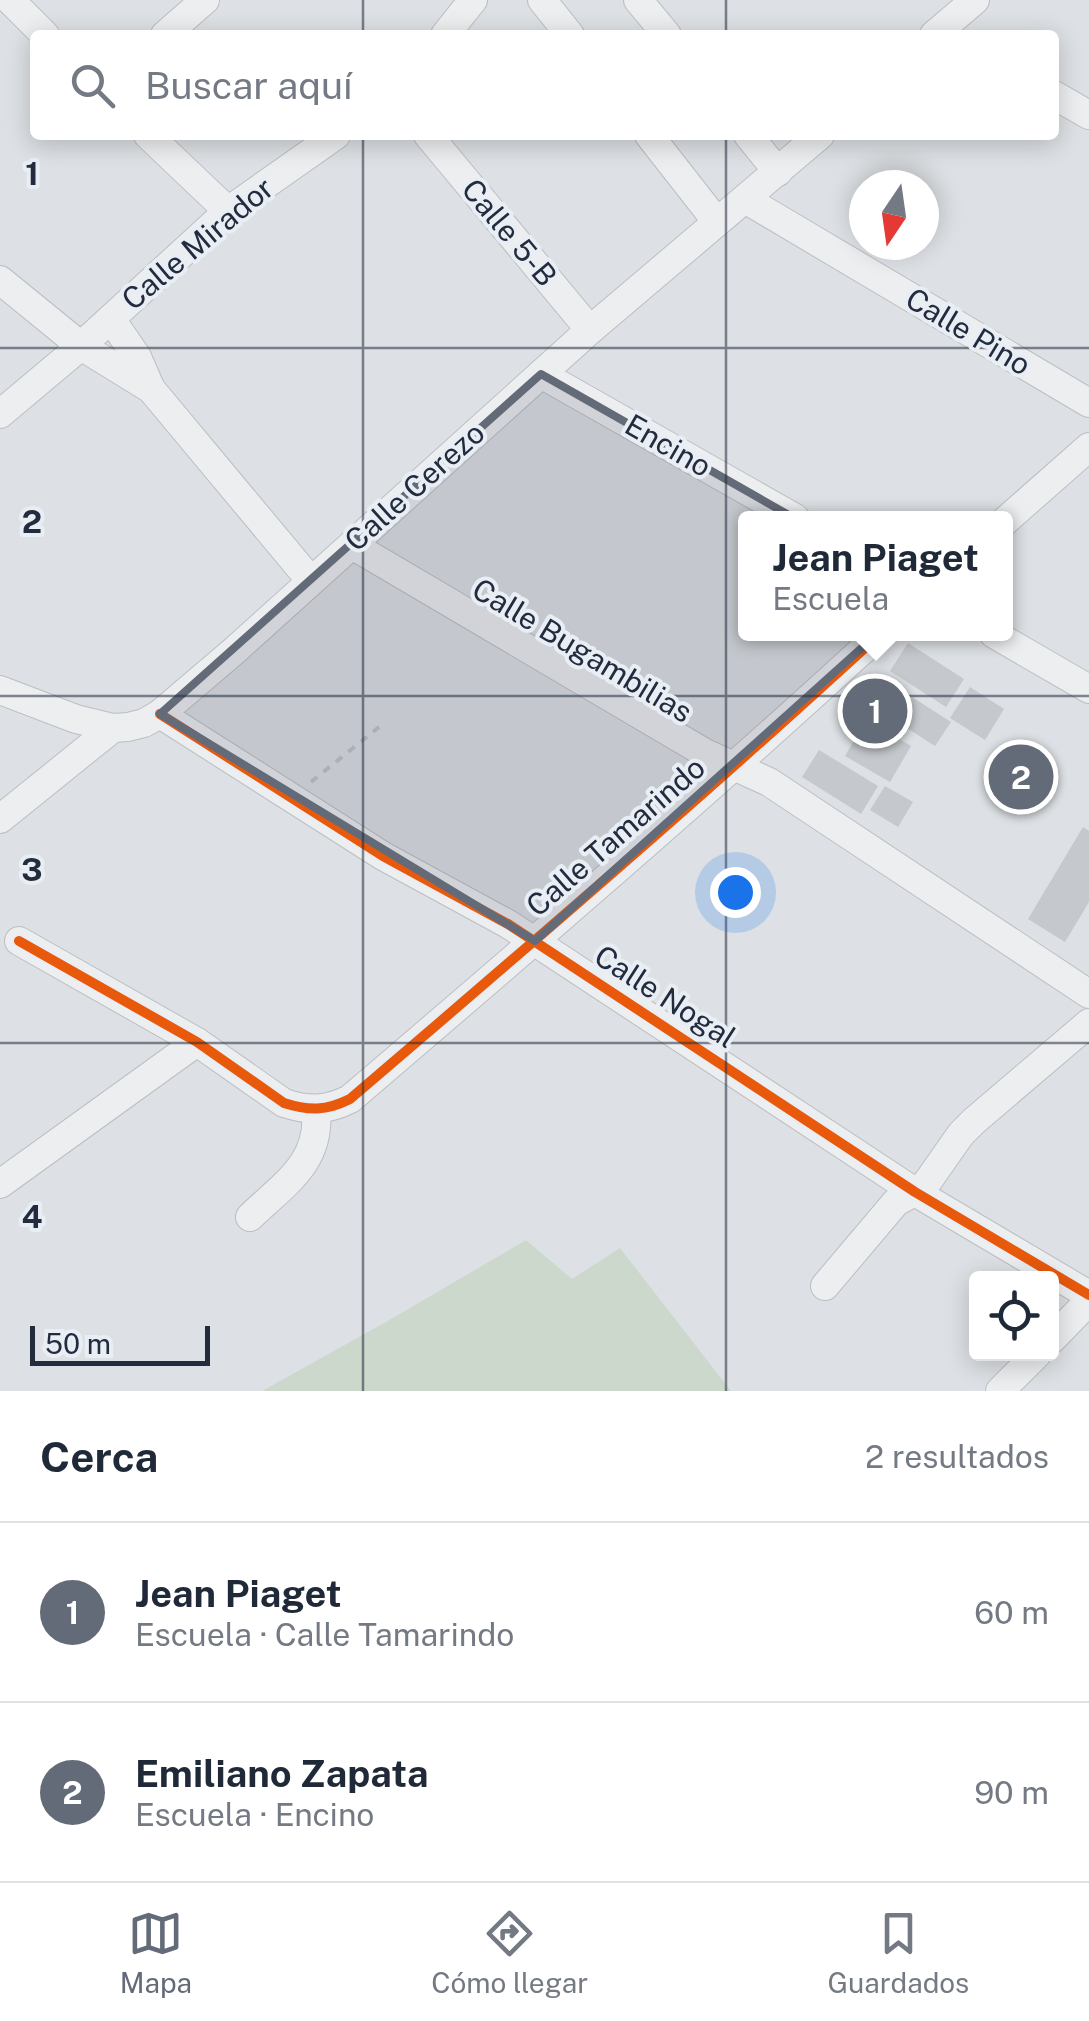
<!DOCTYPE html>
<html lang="es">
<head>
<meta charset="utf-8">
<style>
	:root { --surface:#fff; --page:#f2f2f3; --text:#1f2937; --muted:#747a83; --line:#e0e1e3; --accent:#646b78 }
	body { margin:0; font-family:"Public Sans",sans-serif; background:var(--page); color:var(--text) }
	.controls { position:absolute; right:30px; bottom:30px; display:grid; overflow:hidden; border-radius:10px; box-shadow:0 5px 25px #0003 }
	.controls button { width:90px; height:90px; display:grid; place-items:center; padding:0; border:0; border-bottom:2px solid var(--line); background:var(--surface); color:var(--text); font:50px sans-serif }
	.compass { position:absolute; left:849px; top:170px; width:90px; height:90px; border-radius:50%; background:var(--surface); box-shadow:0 5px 25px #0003; rotate:193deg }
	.scale { position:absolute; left:30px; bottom:25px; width:180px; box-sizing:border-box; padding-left:10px; border:5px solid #232c3e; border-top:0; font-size:28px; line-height:35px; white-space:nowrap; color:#232c3e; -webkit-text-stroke:8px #e9eef5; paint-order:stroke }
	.you { position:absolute; left:735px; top:892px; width:35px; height:35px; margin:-25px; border:8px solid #fff; border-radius:50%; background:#1a73e8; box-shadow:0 0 0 15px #1a73e833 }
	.badge { display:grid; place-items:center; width:65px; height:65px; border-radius:50%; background:var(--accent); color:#fff; font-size:32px; font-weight:700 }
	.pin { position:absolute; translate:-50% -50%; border:5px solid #fff; box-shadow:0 2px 10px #0006 }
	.popup { position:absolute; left:738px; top:511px; width:275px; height:130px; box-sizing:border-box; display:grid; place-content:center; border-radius:10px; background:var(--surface); filter:drop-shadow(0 2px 8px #0005); font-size:32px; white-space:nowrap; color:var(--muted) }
	.popup b { font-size:38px; color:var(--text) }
	.popup::after { content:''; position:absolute; left:50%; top:100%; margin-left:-20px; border:20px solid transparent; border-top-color:var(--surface) }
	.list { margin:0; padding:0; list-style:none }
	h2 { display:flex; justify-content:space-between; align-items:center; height:130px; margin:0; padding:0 40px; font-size:42px }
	h2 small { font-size:32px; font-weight:400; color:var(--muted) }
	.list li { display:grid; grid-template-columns:65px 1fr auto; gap:30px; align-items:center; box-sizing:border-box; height:180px; padding:0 40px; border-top:2px solid var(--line) }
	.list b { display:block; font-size:38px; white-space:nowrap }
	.list p { margin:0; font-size:32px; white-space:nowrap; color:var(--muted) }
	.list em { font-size:32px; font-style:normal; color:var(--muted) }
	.icon { flex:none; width:55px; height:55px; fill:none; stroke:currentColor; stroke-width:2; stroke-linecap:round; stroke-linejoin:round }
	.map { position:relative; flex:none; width:1089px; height:1391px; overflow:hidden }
	.search { position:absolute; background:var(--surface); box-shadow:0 5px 25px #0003; left:30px; right:30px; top:30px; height:110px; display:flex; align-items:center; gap:25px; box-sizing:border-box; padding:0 35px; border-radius:10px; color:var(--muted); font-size:38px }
	.sheet { height:490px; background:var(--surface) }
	nav { display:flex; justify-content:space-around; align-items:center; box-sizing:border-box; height:140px; border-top:2px solid var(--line); background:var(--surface); font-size:28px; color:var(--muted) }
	nav a { display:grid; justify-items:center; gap:5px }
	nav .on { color:var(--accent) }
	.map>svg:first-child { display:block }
	.green { fill:#cdd8cd }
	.building { fill:#c5c8cc }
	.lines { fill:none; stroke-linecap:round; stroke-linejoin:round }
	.minor-casing { stroke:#bbbec2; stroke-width:30 }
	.path { stroke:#bfc1c7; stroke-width:4; stroke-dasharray:8 8; stroke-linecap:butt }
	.minor { stroke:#edeef0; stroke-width:28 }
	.cycleway-casing { stroke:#e9eef5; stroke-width:16 }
	.cycleway { stroke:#e8590c; stroke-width:10 }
	.marked { fill:#646b78; fill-opacity:0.2; stroke:#646b78; stroke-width:8; stroke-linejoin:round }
	.grid { fill:none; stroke:#232c3e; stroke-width:2.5; stroke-opacity:0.55 }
	.labels { text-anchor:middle; stroke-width:8; stroke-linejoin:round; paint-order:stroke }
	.street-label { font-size:30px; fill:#232c3e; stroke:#e9eef5 }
	.grid-label { font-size:32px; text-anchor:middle; font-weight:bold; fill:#232c3e; stroke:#e9eef5; stroke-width:8; stroke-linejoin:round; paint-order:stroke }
</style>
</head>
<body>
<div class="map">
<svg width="1089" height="1391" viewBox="0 0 1089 1391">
	<rect width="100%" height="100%" fill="#dde0e4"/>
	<!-- green -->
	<path class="green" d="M526 1240 572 1279 620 1248 731 1391H262L393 1318Z"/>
	<!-- building -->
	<g class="building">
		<path d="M908 643 964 679 946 707 890 671Z"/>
		<path d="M970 687 1004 709 985 740 950 718Z"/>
		<path d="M912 697 951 722 935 746 896 721Z"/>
		<path d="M866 720 911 746 890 782 845 756Z"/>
		<path d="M819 750 878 786 861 814 802 777Z"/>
		<path d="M885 786 913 802 898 827 870 810Z"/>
		<path d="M1083 827 1089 831V902L1065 942 1028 919Z"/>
	</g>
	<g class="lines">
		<defs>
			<g id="minor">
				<path d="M10 0 45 35"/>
				<path d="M542 0 570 35"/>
				<path d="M638 0 667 35"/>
				<path d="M165 35 205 0"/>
				<path d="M445 35 473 0"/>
				<path d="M934 35 975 0"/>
				<path d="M1054 95 1089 115"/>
				<path d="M148 135 228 211"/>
				<path d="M428 135 590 330"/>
				<path d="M649 135 717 222"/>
				<path d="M748 135 778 172"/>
				<path d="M745 199 1089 403"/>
				<path d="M0 280 81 346 151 389"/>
				<path d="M111 319 137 357 151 389 311 581"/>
				<path d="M541 374 795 518"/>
				<path d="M0 414 81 346 228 211 336 135"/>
				<path d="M1005 521 1089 447"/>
				<path d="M352 545 705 753 769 782 1089 994"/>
				<path d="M994 634 1089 689"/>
				<path d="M0 690 76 719 113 728"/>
				<path d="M160 714 383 856 508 924 915 1192 1089 1295"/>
				<path d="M0 819 113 728 128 727 144 723 160 714 234 651 590 330 820 135"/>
				<path d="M19 941 197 1042 284 1103C309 1111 326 1111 350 1099 529 946 707 793 880 634"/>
				<path d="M0 1184 197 1042"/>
				<path d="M250 1217C284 1184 321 1163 316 1110"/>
				<path d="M825 1286 896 1202 922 1188 928 1181 961 1134 974 1121 1089 1023"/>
				<path d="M1052 1339 1089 1301"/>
				<path d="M1000 1391 1037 1354"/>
			</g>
		</defs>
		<!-- minor casing -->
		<use href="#minor" class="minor-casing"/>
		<!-- path -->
		<path class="path" d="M311 782 379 727"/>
		<!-- minor -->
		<use href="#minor" class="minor"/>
		<defs>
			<g id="cycleway">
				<path d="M160 714 383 856 508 924 915 1192 1089 1295"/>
				<path d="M19 941 197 1042 284 1103C309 1111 326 1111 350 1099 529 946 707 793 880 634"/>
			</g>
		</defs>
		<!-- cycleway casing -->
		<use href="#cycleway" class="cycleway-casing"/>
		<!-- cycleway -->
		<use href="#cycleway" class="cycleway"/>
	</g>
	<!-- marked area -->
	<path class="marked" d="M541 374 924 592 535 941 160 714Z"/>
	<!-- grid -->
	<path class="grid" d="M363 0V35M726 0V35M363 135V1391M726 135V1391M0 348H1089M0 696H1089M0 1043H1089"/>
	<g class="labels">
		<!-- street labels -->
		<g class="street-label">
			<text transform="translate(509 233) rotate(50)" y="10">Calle 5-B</text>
			<text transform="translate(198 244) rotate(-40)" y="10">Calle Mirador</text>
			<text transform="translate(968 332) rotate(31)" y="10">Calle Pino</text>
			<text transform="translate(668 446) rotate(30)" y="10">Encino</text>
			<text transform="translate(415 487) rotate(-42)" y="10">Calle Cerezo</text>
			<text transform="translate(582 651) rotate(31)" y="10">Calle Bugambilias</text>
			<text transform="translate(616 837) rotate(-41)" y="10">Calle Tamarindo</text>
			<text transform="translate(665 997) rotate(33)" y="10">Calle Nogal</text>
		</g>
	</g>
	<g class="grid-label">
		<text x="32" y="185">1</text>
		<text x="32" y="533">2</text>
		<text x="32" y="881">3</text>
		<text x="32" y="1228">4</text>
	</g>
</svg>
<div class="controls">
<button><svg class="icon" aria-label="locate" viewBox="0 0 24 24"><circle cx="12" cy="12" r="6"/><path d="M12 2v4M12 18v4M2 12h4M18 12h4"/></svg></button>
</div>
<svg class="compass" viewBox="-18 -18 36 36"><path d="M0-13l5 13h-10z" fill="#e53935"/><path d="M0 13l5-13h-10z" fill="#747a83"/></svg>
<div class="scale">50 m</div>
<div class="you"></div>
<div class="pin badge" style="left:875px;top:711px">1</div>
<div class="popup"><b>Jean Piaget</b>Escuela</div>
<div class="pin badge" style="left:1021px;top:777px">2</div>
<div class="search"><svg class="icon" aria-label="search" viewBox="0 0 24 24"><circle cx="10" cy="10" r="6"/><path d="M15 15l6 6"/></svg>Buscar aquí</div>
</div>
<section class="sheet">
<h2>Cerca<small>2 resultados</small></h2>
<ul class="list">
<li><span class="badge">1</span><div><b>Jean Piaget</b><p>Escuela · Calle Tamarindo</p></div><em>60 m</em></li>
<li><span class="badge">2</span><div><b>Emiliano Zapata</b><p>Escuela · Encino</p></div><em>90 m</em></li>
</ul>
</section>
<nav>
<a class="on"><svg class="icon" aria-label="map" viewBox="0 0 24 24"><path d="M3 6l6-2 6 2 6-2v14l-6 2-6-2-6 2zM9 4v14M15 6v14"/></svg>Mapa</a>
<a><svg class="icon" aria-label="directions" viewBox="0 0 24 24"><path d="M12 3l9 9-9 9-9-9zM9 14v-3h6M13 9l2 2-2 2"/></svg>Cómo llegar</a>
<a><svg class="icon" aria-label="saved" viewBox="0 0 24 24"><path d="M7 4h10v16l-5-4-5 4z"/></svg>Guardados</a>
</nav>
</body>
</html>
